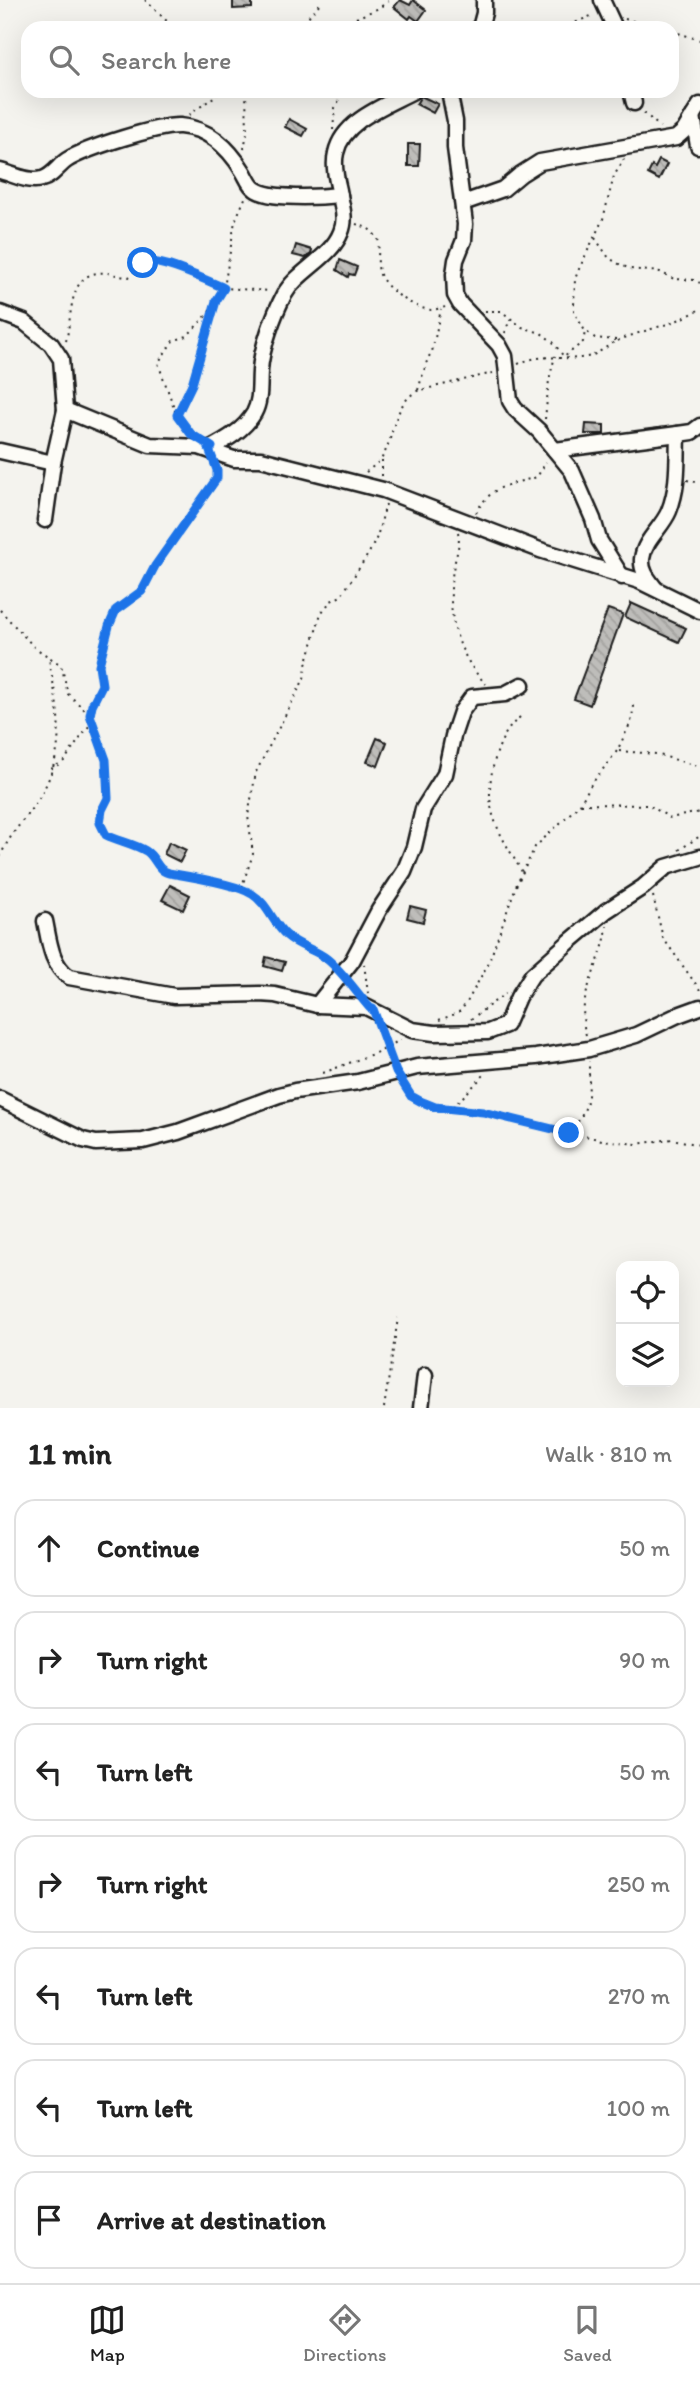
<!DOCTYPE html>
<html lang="en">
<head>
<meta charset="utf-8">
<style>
	:root { --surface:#fff; --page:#f2f2f2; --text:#222; --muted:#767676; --line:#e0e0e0; --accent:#1c1c1c }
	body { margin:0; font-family:Itim,sans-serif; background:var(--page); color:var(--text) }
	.controls { position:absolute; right:21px; bottom:21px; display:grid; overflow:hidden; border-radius:14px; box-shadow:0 7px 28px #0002 }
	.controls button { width:63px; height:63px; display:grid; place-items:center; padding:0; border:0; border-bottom:2px solid var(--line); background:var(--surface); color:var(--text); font:35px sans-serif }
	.stop { position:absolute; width:21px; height:21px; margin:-16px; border:5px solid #1a73e8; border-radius:50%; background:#fff }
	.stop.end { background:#1a73e8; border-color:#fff; box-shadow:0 2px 7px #0008 }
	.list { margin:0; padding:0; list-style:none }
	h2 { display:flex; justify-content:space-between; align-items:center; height:91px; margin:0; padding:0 28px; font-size:30px }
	h2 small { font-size:23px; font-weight:400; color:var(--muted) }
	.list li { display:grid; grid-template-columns:46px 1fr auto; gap:21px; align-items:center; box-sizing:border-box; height:98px; margin:0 14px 14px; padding:0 14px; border:2px solid var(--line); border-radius:21px }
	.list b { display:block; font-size:26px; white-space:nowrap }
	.list em { font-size:23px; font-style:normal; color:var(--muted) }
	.icon { flex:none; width:38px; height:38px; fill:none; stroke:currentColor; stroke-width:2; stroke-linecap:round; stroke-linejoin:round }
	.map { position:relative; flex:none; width:700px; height:1408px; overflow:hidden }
	.search { position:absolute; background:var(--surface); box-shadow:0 7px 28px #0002; left:21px; right:21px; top:21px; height:77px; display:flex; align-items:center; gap:18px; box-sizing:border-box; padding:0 24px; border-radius:21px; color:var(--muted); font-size:26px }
	.sheet { height:875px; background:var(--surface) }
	nav { display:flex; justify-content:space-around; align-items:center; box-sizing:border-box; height:98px; border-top:2px solid var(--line); background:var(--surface); font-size:19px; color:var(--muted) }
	nav a { display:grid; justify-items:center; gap:4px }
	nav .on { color:var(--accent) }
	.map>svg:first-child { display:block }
	.building { fill:url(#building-back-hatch); stroke:#1c1c1c; stroke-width:2 }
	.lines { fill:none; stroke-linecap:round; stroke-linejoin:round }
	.minor-casing { stroke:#1c1c1c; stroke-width:19 }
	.path { stroke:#1c1c1c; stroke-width:2; stroke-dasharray:2 5; stroke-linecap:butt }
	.minor { stroke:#fdfcf7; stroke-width:14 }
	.route { stroke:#1a73e8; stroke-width:9 }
</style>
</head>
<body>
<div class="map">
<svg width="700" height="1408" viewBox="0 0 700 1408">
	<defs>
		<pattern id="building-back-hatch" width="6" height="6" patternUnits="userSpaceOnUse" patternTransform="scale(1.75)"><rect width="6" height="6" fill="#bebdba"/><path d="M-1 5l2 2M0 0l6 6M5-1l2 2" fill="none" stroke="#a3a29f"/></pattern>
	</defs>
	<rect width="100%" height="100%" fill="#f4f3ee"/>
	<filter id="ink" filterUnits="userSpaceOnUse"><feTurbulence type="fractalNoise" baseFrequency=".0143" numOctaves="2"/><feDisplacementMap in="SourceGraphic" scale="14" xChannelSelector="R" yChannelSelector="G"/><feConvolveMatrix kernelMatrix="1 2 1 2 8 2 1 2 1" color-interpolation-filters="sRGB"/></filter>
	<g filter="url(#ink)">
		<!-- building -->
		<g class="building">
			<path d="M233 0H252V8L233 9Z"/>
			<path d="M400 0 410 5 413 0 426 10 418 21 411 16 409 19 394 7Z"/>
			<path d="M421 96 438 104 433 113 416 104Z"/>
			<path d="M289 119 307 129 303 136 285 127Z"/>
			<path d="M408 144H420L419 166H408Z"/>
			<path d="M659 160 667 164 659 180 648 174 652 166 655 168Z"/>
			<path d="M296 245 312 250 311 254 305 258 293 255Z"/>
			<path d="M340 260 357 267 354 275 349 274 348 277 337 270Z"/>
			<path d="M586 424 604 425V434H585Z"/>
			<path d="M631 603 686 628 679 642 625 617Z"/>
			<path d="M608 609 623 614 590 705 574 699Z"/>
			<path d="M377 738 387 742 378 766 367 762Z"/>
			<path d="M169 842 186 850 180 862 164 854Z"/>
			<path d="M170 885 190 895 183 910 162 900Z"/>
			<path d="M410 906 426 910 423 922 407 918Z"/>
			<path d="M266 957 285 962 282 971 264 966Z"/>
		</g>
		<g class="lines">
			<defs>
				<g id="minor">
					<path d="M602 0 615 28"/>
					<path d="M480 28 484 13V0"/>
					<path d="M449 91 455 121V148L465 224 464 240 456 260 454 274 455 295 460 304 499 345 505 356 510 401 515 409 539 431 572 471 593 519 599 540 622 577"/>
					<path d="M631 91 634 103"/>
					<path d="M693 116 698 146"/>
					<path d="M0 171C12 174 29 183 42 179 52 177 59 165 67 160 86 148 159 125 180 126 208 128 229 148 243 171 247 177 249 185 255 189 269 200 321 197 340 195"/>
					<path d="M463 203 503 189 521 174 540 162 676 138 684 131 700 105"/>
					<path d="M0 313 24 322 51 344 61 359 65 410 53 463 45 520"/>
					<path d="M65 410 150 445 199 447 234 459H261L383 490 540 550 639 581 700 611"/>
					<path d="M209 449C226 440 244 430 254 413 261 400 259 385 260 371 261 349 274 314 284 295 298 270 331 258 341 232 347 218 341 204 339 190 336 178 333 165 336 153 343 120 387 105 413 91"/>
					<path d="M555 450 678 434"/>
					<path d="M0 451 53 463"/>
					<path d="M655 588C648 579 641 571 642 559 644 540 662 528 669 511 679 486 677 461 678 434L692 432 700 426"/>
					<path d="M45 921C49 940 51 965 69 977L174 996 260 994 275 995 317 1005 366 1007 412 1030 434 1033 488 1032 506 1025 518 997 532 975 568 943 606 911 643 887 666 867 700 857"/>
					<path d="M317 1005 352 961 379 910 404 872 414 847 423 809 445 774 453 736 461 712 472 697 505 694 522 685"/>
					<path d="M0 1099 83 1140 96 1143 143 1141 178 1132 279 1095 295 1091 358 1082 417 1067 536 1057 589 1049 636 1035 678 1015 700 1007"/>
					<path d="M421 1408 425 1375"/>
				</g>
			</defs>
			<!-- minor casing -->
			<use href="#minor" class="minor-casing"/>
			<!-- path -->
			<g class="path">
				<path d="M145 0 174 28"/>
				<path d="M356 18 379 8 390 0"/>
				<path d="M625 19 661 28"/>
				<path d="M301 28C305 16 317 11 321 0"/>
				<path d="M338 28 355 18 386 27 410 28"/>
				<path d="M563 28 593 15"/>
				<path d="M672 31 700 40"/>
				<path d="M644 113 660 127"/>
				<path d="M189 115 222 91"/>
				<path d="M333 130 335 108 344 91"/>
				<path d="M244 149 247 133 246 91"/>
				<path d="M356 224 368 228 378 238C380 249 376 261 379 271 382 288 415 309 431 310 436 310 442 307 447 307"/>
				<path d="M595 238 609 258 619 264 630 269 660 272 674 279 695 280 700 283"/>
				<path d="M485 311H501L522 327 541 333 553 342 564 357 583 342 585 332"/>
				<path d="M505 333 510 319"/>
				<path d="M616 340 595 338 585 331 574 312V305L575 279 579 269 603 219 614 176 624 159"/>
				<path d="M66 341C73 314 67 269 107 273 114 274 121 277 129 277L143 263 152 261 169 265 224 288 270 291"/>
				<path d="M518 364C546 351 560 362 586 357 596 356 605 347 615 342 643 329 673 326 700 309"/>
				<path d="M418 390 428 358 432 352 441 309"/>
				<path d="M177 415 192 384 215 305"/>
				<path d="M545 419 549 380 555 356"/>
				<path d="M191 435 177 416 158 363 173 341 187 336 207 315 224 288 235 221 246 196"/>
				<path d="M382 460V476"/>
				<path d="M366 472C372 467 379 463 383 456 395 434 393 405 417 391L493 373"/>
				<path d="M687 480 700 483"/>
				<path d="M476 513C491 485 509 485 537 477L546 462"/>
				<path d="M458 532C461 545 455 558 453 570 446 611 456 654 486 684"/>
				<path d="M0 610 34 647 58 663 62 668 68 694 87 712 94 721 106 760 108 798 102 810 100 823 106 835 144 850 154 859 157 865 168 873 186 874 242 890"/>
				<path d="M520 717C506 729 500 742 495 759 481 810 498 830 522 872"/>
				<path d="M619 751 656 754 700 767"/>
				<path d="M51 769 64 761 89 726 92 705 101 686 99 665 112 617 116 610 142 591 155 566 213 487 217 478 216 466"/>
				<path d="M581 804 649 805 670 818 700 812"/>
				<path d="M679 850 700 836"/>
				<path d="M0 857C9 835 26 818 39 798 69 747 58 712 49 659"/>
				<path d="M653 896 663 938 700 990"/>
				<path d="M332 964C323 953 310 953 299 945 281 933 273 914 258 899 253 894 245 892 242 886L253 854 248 816 256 772 304 679 306 665 321 613 331 601 341 596 369 553 377 537 386 504"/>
				<path d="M364 964 368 993"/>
				<path d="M349 984 357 993"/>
				<path d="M471 1019 506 993"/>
				<path d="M439 1020 458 1013 466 1004 489 962 516 886 535 847 580 804 590 786 617 751 631 722 635 701"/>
				<path d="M381 1028 392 1059"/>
				<path d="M586 1035C574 996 604 963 607 926"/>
				<path d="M323 1073 388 1048 400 1039"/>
				<path d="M403 1083 411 1096 434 1107 483 1112 602 1140 636 1144 672 1139 700 1145"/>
				<path d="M453 1107 486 1073"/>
				<path d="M569 1133C591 1109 589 1093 589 1061"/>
				<path d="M384 1408 398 1318"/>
			</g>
			<!-- minor -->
			<use href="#minor" class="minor"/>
		</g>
	</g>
	<g class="lines" filter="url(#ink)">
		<!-- route -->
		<path class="route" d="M143 263C159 257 206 280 224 288L216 301 192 384 177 415 191 434 212 447 209 449 217 470V478L155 566 142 591 116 610 109 626 99 665 102 685 92 705 90 715 106 760 108 798 102 810 100 823 106 835C119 841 135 844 146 851 156 857 156 870 169 873 187 876 237 884 252 894 267 903 273 923 286 935 301 948 315 949 327 959 343 972 356 992 370 1008L373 1009 396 1072 411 1096 420 1101 435 1107 483 1112 569 1133"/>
	</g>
</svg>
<div class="controls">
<button><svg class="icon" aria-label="locate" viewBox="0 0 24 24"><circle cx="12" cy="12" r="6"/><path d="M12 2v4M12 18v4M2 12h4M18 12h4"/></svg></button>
<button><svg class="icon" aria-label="layers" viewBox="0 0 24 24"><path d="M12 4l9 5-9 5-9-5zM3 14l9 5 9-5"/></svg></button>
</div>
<div class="stop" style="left:143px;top:263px"></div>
<div class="stop end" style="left:569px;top:1133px"></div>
<div class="search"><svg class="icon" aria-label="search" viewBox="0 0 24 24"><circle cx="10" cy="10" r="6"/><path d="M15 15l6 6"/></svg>Search here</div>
</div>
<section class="sheet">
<h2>11 min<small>Walk · 810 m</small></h2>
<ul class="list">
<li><svg class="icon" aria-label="ahead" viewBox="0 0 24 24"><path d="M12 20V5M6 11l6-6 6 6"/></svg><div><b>Continue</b></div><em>50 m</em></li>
<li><svg class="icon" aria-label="right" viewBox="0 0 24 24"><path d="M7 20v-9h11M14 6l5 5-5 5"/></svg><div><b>Turn right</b></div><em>90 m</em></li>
<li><svg class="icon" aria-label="left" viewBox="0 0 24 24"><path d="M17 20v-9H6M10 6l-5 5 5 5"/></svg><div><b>Turn left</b></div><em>50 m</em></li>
<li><svg class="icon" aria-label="right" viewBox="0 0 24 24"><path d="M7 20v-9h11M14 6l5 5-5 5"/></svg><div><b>Turn right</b></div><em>250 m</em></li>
<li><svg class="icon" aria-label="left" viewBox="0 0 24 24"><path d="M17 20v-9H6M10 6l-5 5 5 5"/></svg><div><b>Turn left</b></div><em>270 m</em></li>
<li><svg class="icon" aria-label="left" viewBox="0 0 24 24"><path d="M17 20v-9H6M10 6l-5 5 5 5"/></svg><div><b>Turn left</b></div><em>100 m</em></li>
<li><svg class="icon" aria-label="arrive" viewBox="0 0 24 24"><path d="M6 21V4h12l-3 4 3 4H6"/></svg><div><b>Arrive at destination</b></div></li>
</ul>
</section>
<nav>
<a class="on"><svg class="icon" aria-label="map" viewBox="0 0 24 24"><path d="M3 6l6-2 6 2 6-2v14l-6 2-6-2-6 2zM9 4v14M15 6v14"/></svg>Map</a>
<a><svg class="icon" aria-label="directions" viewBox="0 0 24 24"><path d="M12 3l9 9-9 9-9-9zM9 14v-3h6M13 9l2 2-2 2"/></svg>Directions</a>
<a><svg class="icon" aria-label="saved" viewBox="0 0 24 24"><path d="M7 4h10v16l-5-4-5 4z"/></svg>Saved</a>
</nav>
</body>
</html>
